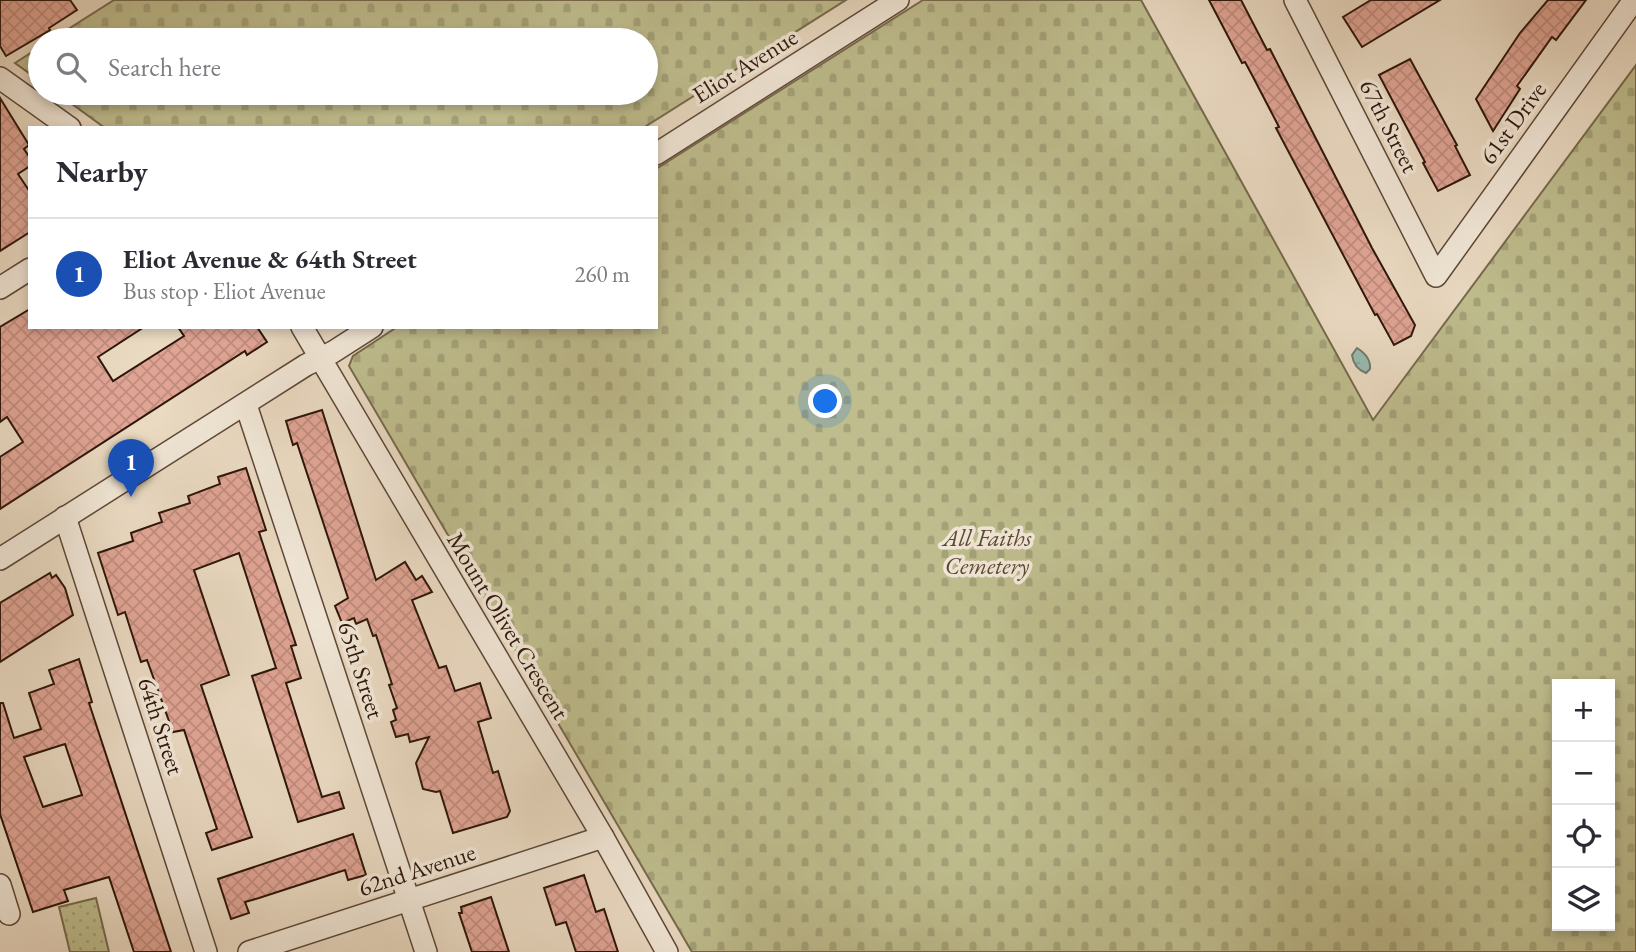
<!DOCTYPE html>
<html lang="en">
<head>
<meta charset="utf-8">
<style>
	:root { --surface:#fff; --page:#f7f7f7; --text:#2b2b33; --muted:#7c7c81; --line:#e1e1e2; --accent:#2563eb }
	body { margin:0; font-family:"EB Garamond",serif; background:var(--page); color:var(--text) }
	.controls { position:absolute; right:21px; bottom:21px; display:grid; overflow:hidden; border-radius:0px; box-shadow:0 4px 10px #0003 }
	.controls button { width:63px; height:63px; display:grid; place-items:center; padding:0; border:0; border-bottom:2px solid var(--line); background:var(--surface); color:var(--text); font:35px sans-serif }
	.you { position:absolute; left:826px; top:402px; width:24px; height:24px; margin:-18px; border:5px solid #fff; border-radius:50%; background:#1a73e8; box-shadow:0 0 0 10px #1a73e833 }
	.badge { display:grid; place-items:center; width:46px; height:46px; border-radius:50%; background:var(--accent); color:#fff; font-size:23px; font-weight:700 }
	.pin { position:absolute; translate:-50% -58px; filter:drop-shadow(0 2px 4px #0008) }
	.pin::after { content:''; position:absolute; top:37px; width:24px; height:21px; background:inherit; clip-path:polygon(0 0,100% 0,50% 100%) }
	.list { margin:0; padding:0; list-style:none }
	h2 { display:flex; justify-content:space-between; align-items:center; height:91px; margin:0; padding:0 28px; font-size:30px }
	h2 small { font-size:23px; font-weight:400; color:var(--muted) }
	.list li { display:grid; grid-template-columns:46px 1fr auto; gap:21px; align-items:center; box-sizing:border-box; height:112px; padding:0 28px; border-top:2px solid var(--line) }
	.list b { display:block; font-size:26px; white-space:nowrap }
	.list p { margin:0; font-size:23px; white-space:nowrap; color:var(--muted) }
	.list em { font-size:23px; font-style:normal; color:var(--muted) }
	.icon { flex:none; width:38px; height:38px; fill:none; stroke:currentColor; stroke-width:2; stroke-linecap:round; stroke-linejoin:round }
	.map { position:relative; flex:none; width:1636px; height:952px; overflow:hidden }
	.search { position:absolute; background:var(--surface); box-shadow:0 4px 10px #0003; left:28px; top:28px; width:630px; height:77px; display:flex; align-items:center; gap:18px; box-sizing:border-box; padding:0 24px; border-radius:38px; color:var(--muted); font-size:26px }
	.panel { position:absolute; background:var(--surface); box-shadow:0 4px 10px #0003; left:28px; top:126px; width:630px; height:203px; border-radius:0px }
	.map>svg:first-child { display:block }
	.grass { fill:url(#grass-dots); stroke:#766a4c; stroke-width:2 }
	.cemetery { fill:url(#cemetery-stones); stroke:#766a4c; stroke-width:2; fill-rule:evenodd }
	.water { fill:url(#water-ripples); stroke:#6e796e; stroke-width:2 }
	.building { fill:url(#building-cross-hatch); stroke:#2e160a; stroke-width:2; fill-rule:evenodd }
	.lines { fill:none; stroke-linecap:round; stroke-linejoin:round }
	.minor-casing { stroke:#5d4738; stroke-width:24 }
	.minor { stroke:#f1e7d7; stroke-width:21 }
	.labels { text-anchor:middle; stroke-width:7; stroke-linejoin:round; paint-order:stroke }
	.street-label { font-size:24px; fill:#2e160a; stroke:#f1e7d7 }
	.park-label { font-size:24px; font-style:italic; fill:#5a4832; stroke:#f1e7d7 }
</style>
</head>
<body>
<div class="map">
<svg width="1636" height="952" viewBox="0 0 1636 952">
	<defs>
		<pattern id="grass-dots" width="8" height="8" patternUnits="userSpaceOnUse" patternTransform="scale(1.75)"><rect width="8" height="8" fill="#bfbd8e"/><path d="M2 2h.1M6 6h.1" fill="none" stroke="#a4a279" stroke-width="1.8" stroke-linecap="round"/></pattern>
		<pattern id="cemetery-stones" width="16" height="16" patternUnits="userSpaceOnUse" patternTransform="scale(1.75)"><rect width="16" height="16" fill="#bfbd8e"/><path d="M2 7V4a2 2 0 0 1 4 0v3zM10 15v-3a2 2 0 0 1 4 0v3z" fill="#a4a279"/></pattern>
		<pattern id="water-ripples" width="26" height="14" patternUnits="userSpaceOnUse" patternTransform="scale(1.75)"><rect width="26" height="14" fill="#98bbb0"/><path d="M2 4q2-2 4 0t4 0M15 11q2-2 4 0t4 0" fill="none" stroke="#83a096"/></pattern>
		<pattern id="building-cross-hatch" width="8" height="8" patternUnits="userSpaceOnUse" patternTransform="scale(1.75)"><rect width="8" height="8" fill="#e0a494"/><path d="M0 0l8 8M0 8l8-8" fill="none" stroke="#c08c7e"/></pattern>
	</defs>
	<rect width="100%" height="100%" fill="#eadac2"/>
	<filter id="stains"><feTurbulence type="fractalNoise" baseFrequency=".00286" numOctaves="4"/><feColorMatrix values="0 0 0 0 .2 0 0 0 0 .09 0 0 0 0 .02 0 0 0 .5 -.17"/></filter>
	<radialGradient id="worn" r=".72"><stop offset=".6" stop-color="#630" stop-opacity="0"/><stop offset="1" stop-color="#630" stop-opacity=".3"/></radialGradient>
	<!-- grass -->
	<path class="grass" d="M96 898 109 952H70L59 907Z"/>
	<!-- cemetery -->
	<g class="cemetery">
		<path d="M114 0H846L643 128H105L57 93H646V40H51Z"/>
		<path d="M923 0H1141L1373 420 1636 65V952H692L349 366 353 356 397 327H656V169ZM1557 684H1610V926H1557Z"/>
		<path d="M40 47V81L15 63Z"/>
	</g>
	<!-- water -->
	<path class="water" d="M1357 348C1365 353 1371 359 1370 369L1366 373C1358 370 1353 363 1352 355Z"/>
	<!-- building -->
	<g class="building">
		<path d="M0 0H70L77 10 49 28 50 30 6 56 0 46Z"/>
		<path d="M1209 0H1241L1267 50 1270 49 1372 248 1415 325 1411 336 1394 345 1377 314 1375 315 1276 128 1279 127 1252 75 1245 62 1242 63Z"/>
		<path d="M1371 0H1440L1362 47 1343 17Z"/>
		<path d="M1548 0H1586L1556 40 1552 37 1517 86 1520 89 1493 131 1476 99 1520 33Z"/>
		<path d="M1410 59 1457 145 1455 146 1470 175 1438 191 1423 163 1425 162 1379 75Z"/>
		<path d="M0 98 29 145 24 149 30 158V166L18 174 30 192V232L0 251Z"/>
		<path d="M30 309V327H144L98 357 113 381 184 336 178 327H257L267 342 247 355 245 351 0 509V457L23 442 7 417 0 422V327Z"/>
		<path d="M322 410 376 580 405 562 416 580 422 576 432 592 412 600 439 668 446 666 455 691 480 683 491 718 478 722 493 773 498 771 510 811 507 817 453 833 440 791 436 792 423 789 416 763 429 737 410 742 408 734 396 737 391 722 396 720 393 710 397 708 389 685 392 684 376 635 373 636 367 619 356 624 354 618 342 623 335 606 348 598 297 443 293 445 286 421Z"/>
		<path d="M246 468 266 530 259 532 296 645 291 646 301 678 286 683 322 797 339 792 344 808 298 822 252 676 276 668 239 553 194 570 229 675 201 685 252 837 212 850 206 833 217 829 184 730 173 732 147 660 141 662 125 612 118 615 98 553 133 541 131 533 162 522 159 513 190 503 188 496 220 484 218 477Z"/>
		<path d="M50 573 52 578 56 575 65 588 73 615 0 662V603Z"/>
		<path d="M79 659 92 702 89 703 171 952H134L109 877 64 890 68 901 33 912 0 814V703H3L14 738 41 729 29 693 54 684 49 670ZM65 744 82 795 43 807 24 757Z"/>
		<path d="M353 834 366 875 348 880 345 870 259 898 245 902 249 913 231 919 218 879Z"/>
		<path d="M584 875 596 912 604 909 618 952H576L566 922 556 925 544 888Z"/>
		<path d="M491 897 509 952H472L459 913H462L461 907Z"/>
	</g>
	<g class="lines">
		<defs>
			<g id="minor">
				<path d="M1295 0 1436 276 1634 0"/>
				<path d="M0 78 70 128"/>
				<path d="M656 154 898 0"/>
				<path d="M0 288 30 269"/>
				<path d="M302 327 603 837 667 952"/>
				<path d="M246 405 426 952"/>
				<path d="M65 517 206 952"/>
				<path d="M0 559 306 365 333 352 372 327"/>
				<path d="M0 885 9 914"/>
				<path d="M249 952 603 837"/>
			</g>
		</defs>
		<!-- minor casing -->
		<use href="#minor" class="minor-casing"/>
		<!-- minor -->
		<use href="#minor" class="minor"/>
	</g>
	<g class="labels">
		<!-- street labels -->
		<g class="street-label">
			<text transform="translate(745 66) rotate(-32)" y="8">Eliot Avenue</text>
			<text transform="translate(1513 123) rotate(-54)" y="8">61st Drive</text>
			<text transform="translate(1389 126) rotate(63)" y="8">67th Street</text>
			<text transform="translate(508 626) rotate(59)" y="8">Mount Olivet Crescent</text>
			<text transform="translate(361 670) rotate(72)" y="8">65th Street</text>
			<text transform="translate(161 726) rotate(72)" y="8">64th Street</text>
			<text transform="translate(417 870) rotate(-18)" y="8">62nd Avenue</text>
		</g>
		<!-- park labels -->
		<g class="park-label">
			<text x="987" y="546">All Faiths<tspan x="987" dy="28">Cemetery</tspan></text>
		</g>
	</g>
	<rect width="100%" height="100%" filter="url(#stains)"/>
	<rect width="100%" height="100%" fill="url(#worn)"/>
</svg>
<div class="controls">
<button>+</button>
<button>−</button>
<button><svg class="icon" aria-label="locate" viewBox="0 0 24 24"><circle cx="12" cy="12" r="6"/><path d="M12 2v4M12 18v4M2 12h4M18 12h4"/></svg></button>
<button><svg class="icon" aria-label="layers" viewBox="0 0 24 24"><path d="M12 4l9 5-9 5-9-5zM3 14l9 5 9-5"/></svg></button>
</div>
<div class="you"></div>
<div class="pin badge" style="left:131px;top:497px;background:#1a4fb4">1</div>
<div class="search"><svg class="icon" aria-label="search" viewBox="0 0 24 24"><circle cx="10" cy="10" r="6"/><path d="M15 15l6 6"/></svg>Search here</div>
<section class="panel">
<h2>Nearby<small></small></h2>
<ul class="list">
<li><span class="badge" style="background:#1a4fb4">1</span><div><b>Eliot Avenue &amp; 64th Street</b><p>Bus stop · Eliot Avenue</p></div><em>260 m</em></li>
</ul>
</section>
</div>
</body>
</html>
